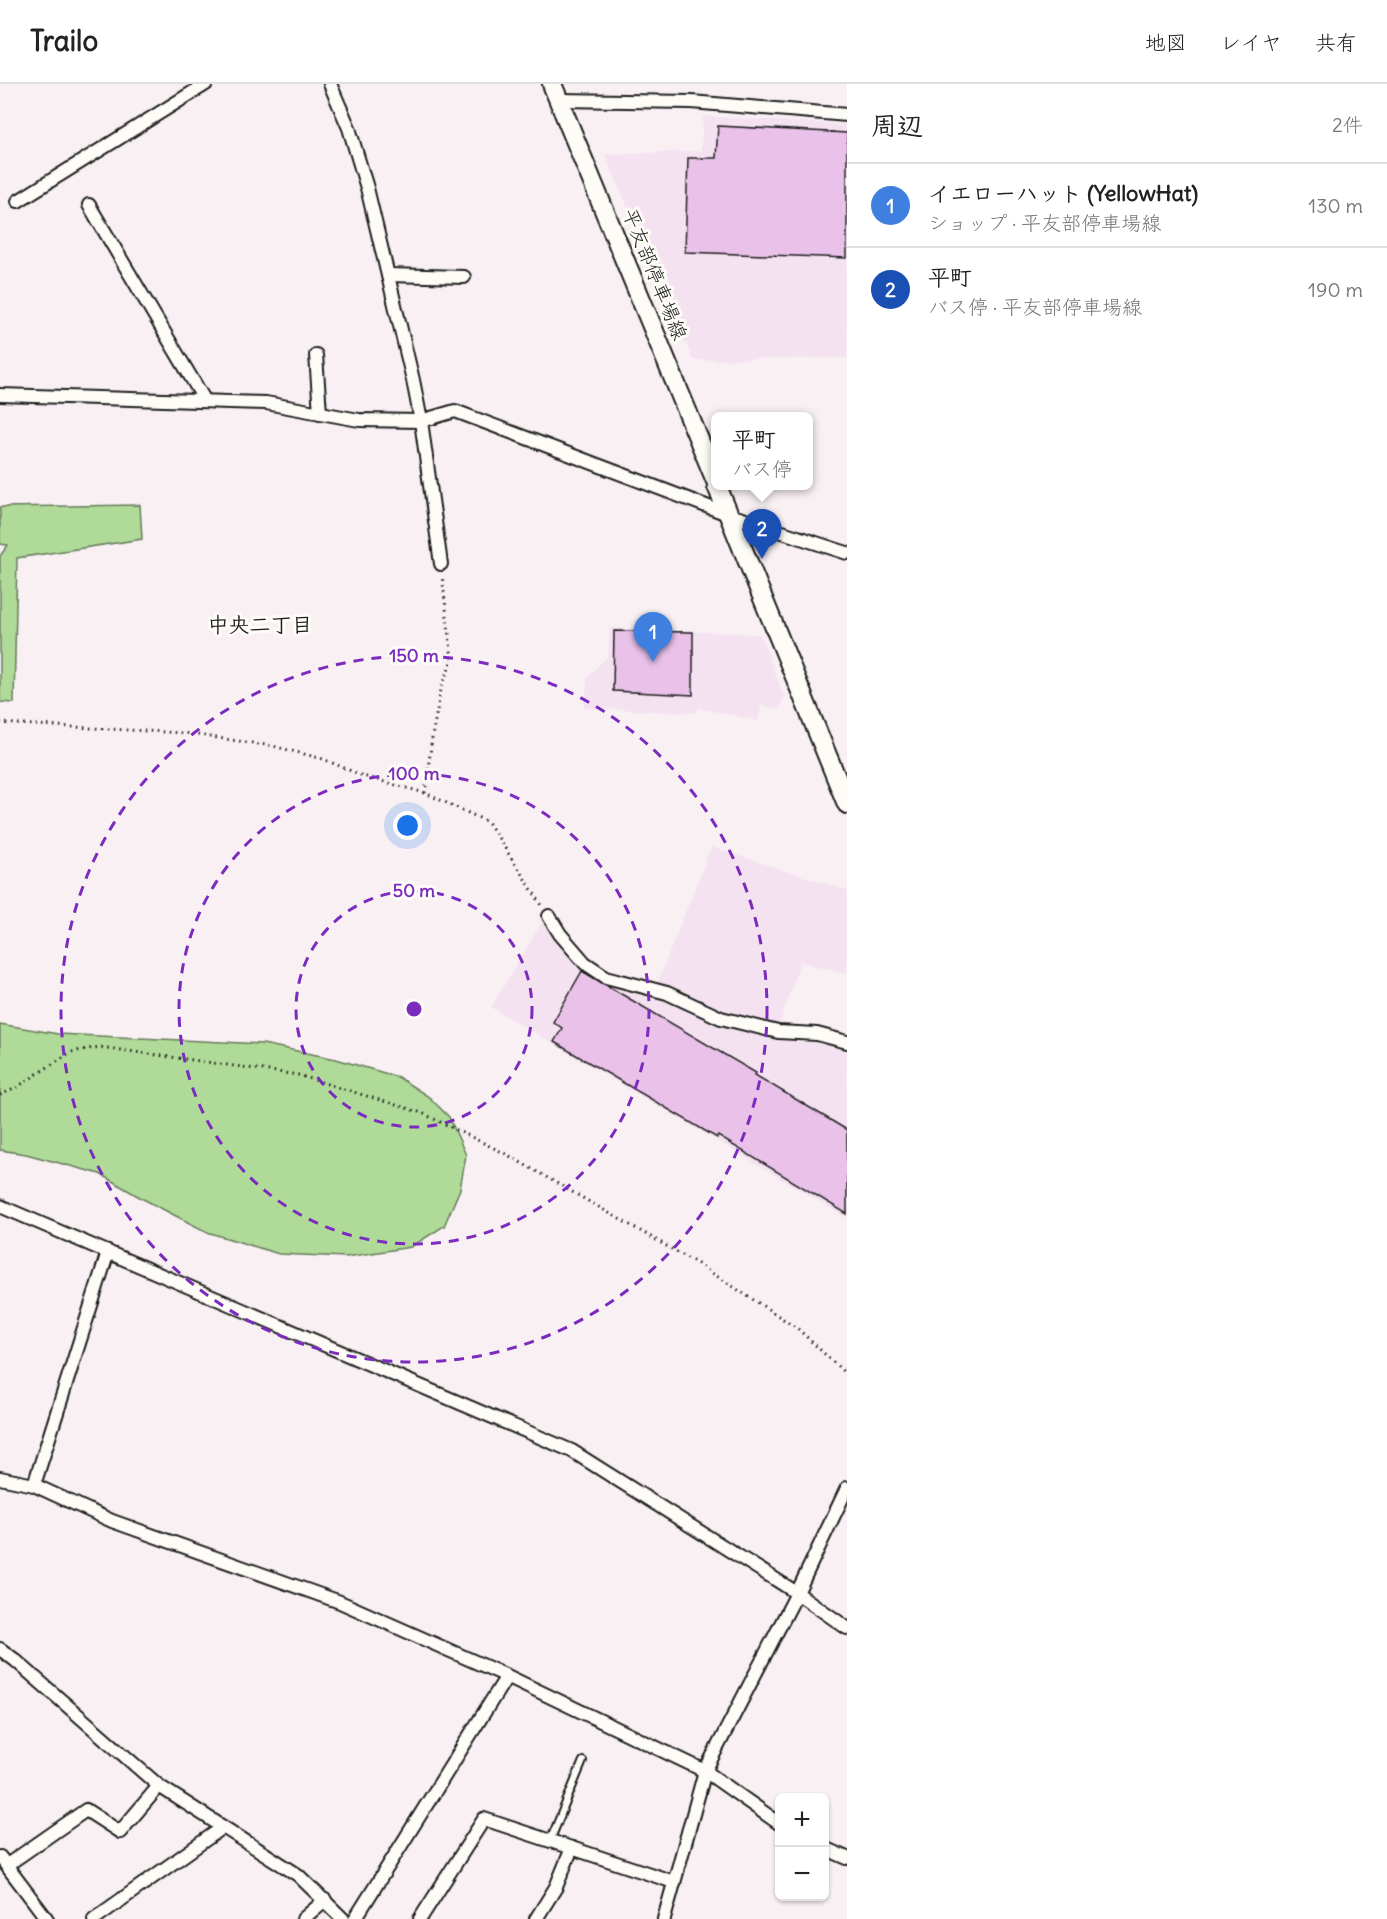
<!DOCTYPE html>
<html lang="ja">
<head>
<meta charset="utf-8">
<style>
	:root { --surface:#fff; --page:#f2f2f2; --text:#222; --muted:#767676; --line:#e0e0e0; --accent:#ea580c }
	body { margin:0; font-family:Delius,"Klee One",sans-serif; background:var(--page); color:var(--text) }
	.controls { position:absolute; right:18px; bottom:18px; display:grid; overflow:hidden; border-radius:9px; box-shadow:0 2px 4px #0004 }
	.controls button { width:54px; height:54px; display:grid; place-items:center; padding:0; border:0; border-bottom:2px solid var(--line); background:var(--surface); color:var(--text); font:30px sans-serif }
	.you { position:absolute; left:408px; top:742px; width:21px; height:21px; margin:-15px; border:4px solid #fff; border-radius:50%; background:#1a73e8; box-shadow:0 0 0 9px #1a73e833 }
	.badge { display:grid; place-items:center; width:39px; height:39px; border-radius:50%; background:var(--accent); color:#fff; font-size:20px; font-weight:700 }
	.pin { position:absolute; translate:-50% -50px; filter:drop-shadow(0 2px 3px #0008) }
	.pin::after { content:''; position:absolute; top:32px; width:21px; height:18px; background:inherit; clip-path:polygon(0 0,100% 0,50% 100%) }
	.popup { position:absolute; left:711px; top:328px; width:102px; height:78px; box-sizing:border-box; display:grid; place-content:center; border-radius:9px; background:var(--surface); filter:drop-shadow(0 2px 4px #0005); font-size:20px; white-space:nowrap; color:var(--muted) }
	.popup b { font-size:22px; color:var(--text) }
	.popup::after { content:''; position:absolute; left:50%; top:100%; margin-left:-12px; border:12px solid transparent; border-top-color:var(--surface) }
	.list { margin:0; padding:0; list-style:none }
	h2 { display:flex; justify-content:space-between; align-items:center; height:78px; margin:0; padding:0 24px; font-size:26px }
	h2 small { font-size:20px; font-weight:400; color:var(--muted) }
	.list li { display:grid; grid-template-columns:39px 1fr auto; gap:18px; align-items:center; box-sizing:border-box; height:84px; padding:0 24px; border-top:2px solid var(--line) }
	.list b { display:block; font-size:22px; white-space:nowrap }
	.list p { margin:0; font-size:20px; white-space:nowrap; color:var(--muted) }
	.list em { font-size:20px; font-style:normal; color:var(--muted) }
	.map { position:relative; flex:none; width:847px; height:1835px; overflow:hidden }
	header { display:flex; align-items:center; gap:36px; box-sizing:border-box; height:84px; padding:0 30px; background:var(--surface); border-bottom:2px solid var(--line) }
	header strong { font-size:28px }
	nav { display:flex; gap:33px; margin-inline-start:auto; font-size:21px }
	main { display:flex }
	aside { flex:1; background:var(--surface) }
	.map>svg:first-child { display:block }
	.built { fill:#f4e2f1 }
	.green { fill:#afda98; stroke:#667b5a; stroke-width:1.5 }
	.building { fill:#e9c1e9; stroke:#1c1c1c; stroke-width:1.5 }
	.lines { fill:none; stroke-linecap:round; stroke-linejoin:round }
	.service-casing { stroke:#1c1c1c; stroke-width:10 }
	.minor-casing { stroke:#1c1c1c; stroke-width:16 }
	.secondary-casing { stroke:#1c1c1c; stroke-width:22 }
	.path { stroke:#1c1c1c; stroke-width:3; stroke-dasharray:1.5 4.5; stroke-linecap:butt }
	.service { stroke:#fdfcf7; stroke-width:6 }
	.minor { stroke:#fdfcf7; stroke-width:12 }
	.secondary { stroke:#fdfcf7; stroke-width:18 }
	.ring { fill:none; stroke:#7b2cbf; stroke-width:3; stroke-dasharray:10 8 }
	.labels { text-anchor:middle; stroke-width:6; stroke-linejoin:round; paint-order:stroke }
	.street-label { font-size:20px; fill:#1c1c1c; stroke:#fdfcf7 }
	.neighbourhood-label { font-size:21px; font-weight:bold; fill:#1c1c1c; stroke:#fdfcf7 }
	.centre { fill:#7b2cbf; stroke:#fdfcf7; stroke-width:3 }
	.ring-label { font-size:18px; text-anchor:middle; font-weight:bold; fill:#7b2cbf; stroke:#fdfcf7; stroke-width:6; stroke-linejoin:round; paint-order:stroke }
</style>
</head>
<body>
<header>
<strong>Trailo</strong>
<nav><a>地図</a><a>レイヤ</a><a>共有</a></nav>
</header>
<main>
<div class="map">
<svg width="847" height="1835" viewBox="0 0 847 1835">
	<rect width="100%" height="100%" fill="#f9f0f4"/>
	<filter id="ink" filterUnits="userSpaceOnUse"><feTurbulence type="fractalNoise" baseFrequency=".0167" numOctaves="2"/><feDisplacementMap in="SourceGraphic" scale="12" xChannelSelector="R" yChannelSelector="G"/><feConvolveMatrix kernelMatrix="1 2 1 2 8 2 1 2 1" color-interpolation-filters="sRGB"/></filter>
	<g filter="url(#ink)">
		<!-- built -->
		<g class="built">
			<path d="M703 32 847 41V274L693 276 605 70 701 67Z"/>
			<path d="M610 544 760 550 784 613 779 626 762 621 758 637 700 624 695 629 584 624 588 592 608 572Z"/>
			<path d="M711 763 847 806V889L800 878 775 955 823 960 839 964 847 968V1134L491 923 542 838 580 883 618 903 652 912Z"/>
		</g>
		<!-- green -->
		<g class="green">
			<path d="M140 421 142 455 17 474 14 619 0 618V472L8 461 0 460V423Z"/>
			<path d="M0 940 58 950 263 960 336 975 398 993 429 1013 449 1033 466 1071 460 1105 444 1142 411 1163 346 1173 279 1170 207 1148 143 1115 100 1090 26 1070 0 1066Z"/>
		</g>
		<!-- building -->
		<g class="building">
			<path d="M718 42 847 49V174L685 168 688 74H716Z"/>
			<path d="M614 547 693 548V611L613 607Z"/>
			<path d="M582 887 756 989 755 991 847 1046V1130L718 1052 717 1054 554 958 562 944 553 938Z"/>
		</g>
		<g class="lines">
			<defs>
				<path id="service" d="M550 1757 583 1677"/>
				<g id="minor">
					<path d="M330 0 349 44 367 104 413 296 421 337 441 480"/>
					<path d="M559 16 691 18 847 31"/>
					<path d="M18 117 206 0"/>
					<path d="M89 121 205 317"/>
					<path d="M388 191 464 193"/>
					<path d="M316 271 320 329"/>
					<path d="M0 311 266 319 359 336 421 337 455 327 730 431 847 469"/>
					<path d="M549 832 560 850 585 879 606 893 667 909 721 934 778 948 817 950 847 958"/>
					<path d="M0 1122 572 1367 797 1509 847 1544"/>
					<path d="M0 1394 34 1401 112 1437 340 1518 507 1592 705 1687 780 1740"/>
					<path d="M34 1401 108 1168"/>
					<path d="M0 1565 15 1576 159 1702 298 1791 343 1835"/>
					<path d="M824 1764 847 1774"/>
					<path d="M0 1773 47 1835"/>
					<path d="M7 1781 86 1726 120 1748 159 1702"/>
					<path d="M94 1835 222 1744"/>
					<path d="M303 1835 325 1816"/>
					<path d="M355 1835 507 1592"/>
					<path d="M420 1835 484 1735 674 1798"/>
					<path d="M536 1835 556 1803 572 1764"/>
					<path d="M664 1835 705 1687 797 1509 847 1404"/>
				</g>
				<g id="secondary">
					<path d="M552 0 716 397"/>
					<path d="M717 402 847 720"/>
				</g>
			</defs>
			<!-- service casing -->
			<use href="#service" class="service-casing"/>
			<!-- minor casing -->
			<use href="#minor" class="minor-casing"/>
			<!-- secondary casing -->
			<use href="#secondary" class="secondary-casing"/>
			<!-- path -->
			<g class="path">
				<path d="M0 639 183 649 273 662 323 675 363 692 425 709 488 738 543 823"/>
				<path d="M425 709 433 647 441 606 452 575 442 491"/>
				<path d="M0 1011 14 1005 71 968 100 963 298 991 422 1029 506 1070 698 1180 797 1244 847 1291"/>
			</g>
			<!-- service -->
			<use href="#service" class="service"/>
			<!-- minor -->
			<use href="#minor" class="minor"/>
			<!-- secondary -->
			<use href="#secondary" class="secondary"/>
		</g>
	</g>
	<!-- distance rings -->
	<g class="ring">
		<circle cx="414" cy="925" r="118"/>
		<circle cx="414" cy="925" r="235"/>
		<circle cx="414" cy="925" r="353"/>
	</g>
	<g class="labels">
		<!-- street labels -->
		<g class="street-label">
			<text transform="translate(655 190) rotate(68)" y="7">平友部停車場線</text>
		</g>
		<!-- neighbourhood labels -->
		<g class="neighbourhood-label">
			<text x="260" y="548">中央二丁目</text>
		</g>
	</g>
	<circle cx="414" cy="925" r="9" class="centre"/>
	<g class="ring-label">
		<text x="414" y="578">150 m</text>
		<text x="414" y="696">100 m</text>
		<text x="414" y="813">50 m</text>
	</g>
</svg>
<div class="controls">
<button>+</button>
<button>−</button>
</div>
<div class="you"></div>
<div class="pin badge" style="left:653px;top:578px;background:#3f7fe0">1</div>
<div class="pin badge" style="left:762px;top:475px;background:#1a4fb4">2</div>
<div class="popup"><b>平町</b>バス停</div>
</div>
<aside>
<h2>周辺<small>2件</small></h2>
<ul class="list">
<li><span class="badge" style="background:#3f7fe0">1</span><div><b>イエローハット (YellowHat)</b><p>ショップ · 平友部停車場線</p></div><em>130 m</em></li>
<li><span class="badge" style="background:#1a4fb4">2</span><div><b>平町</b><p>バス停 · 平友部停車場線</p></div><em>190 m</em></li>
</ul>
</aside>
</main>
</body>
</html>
